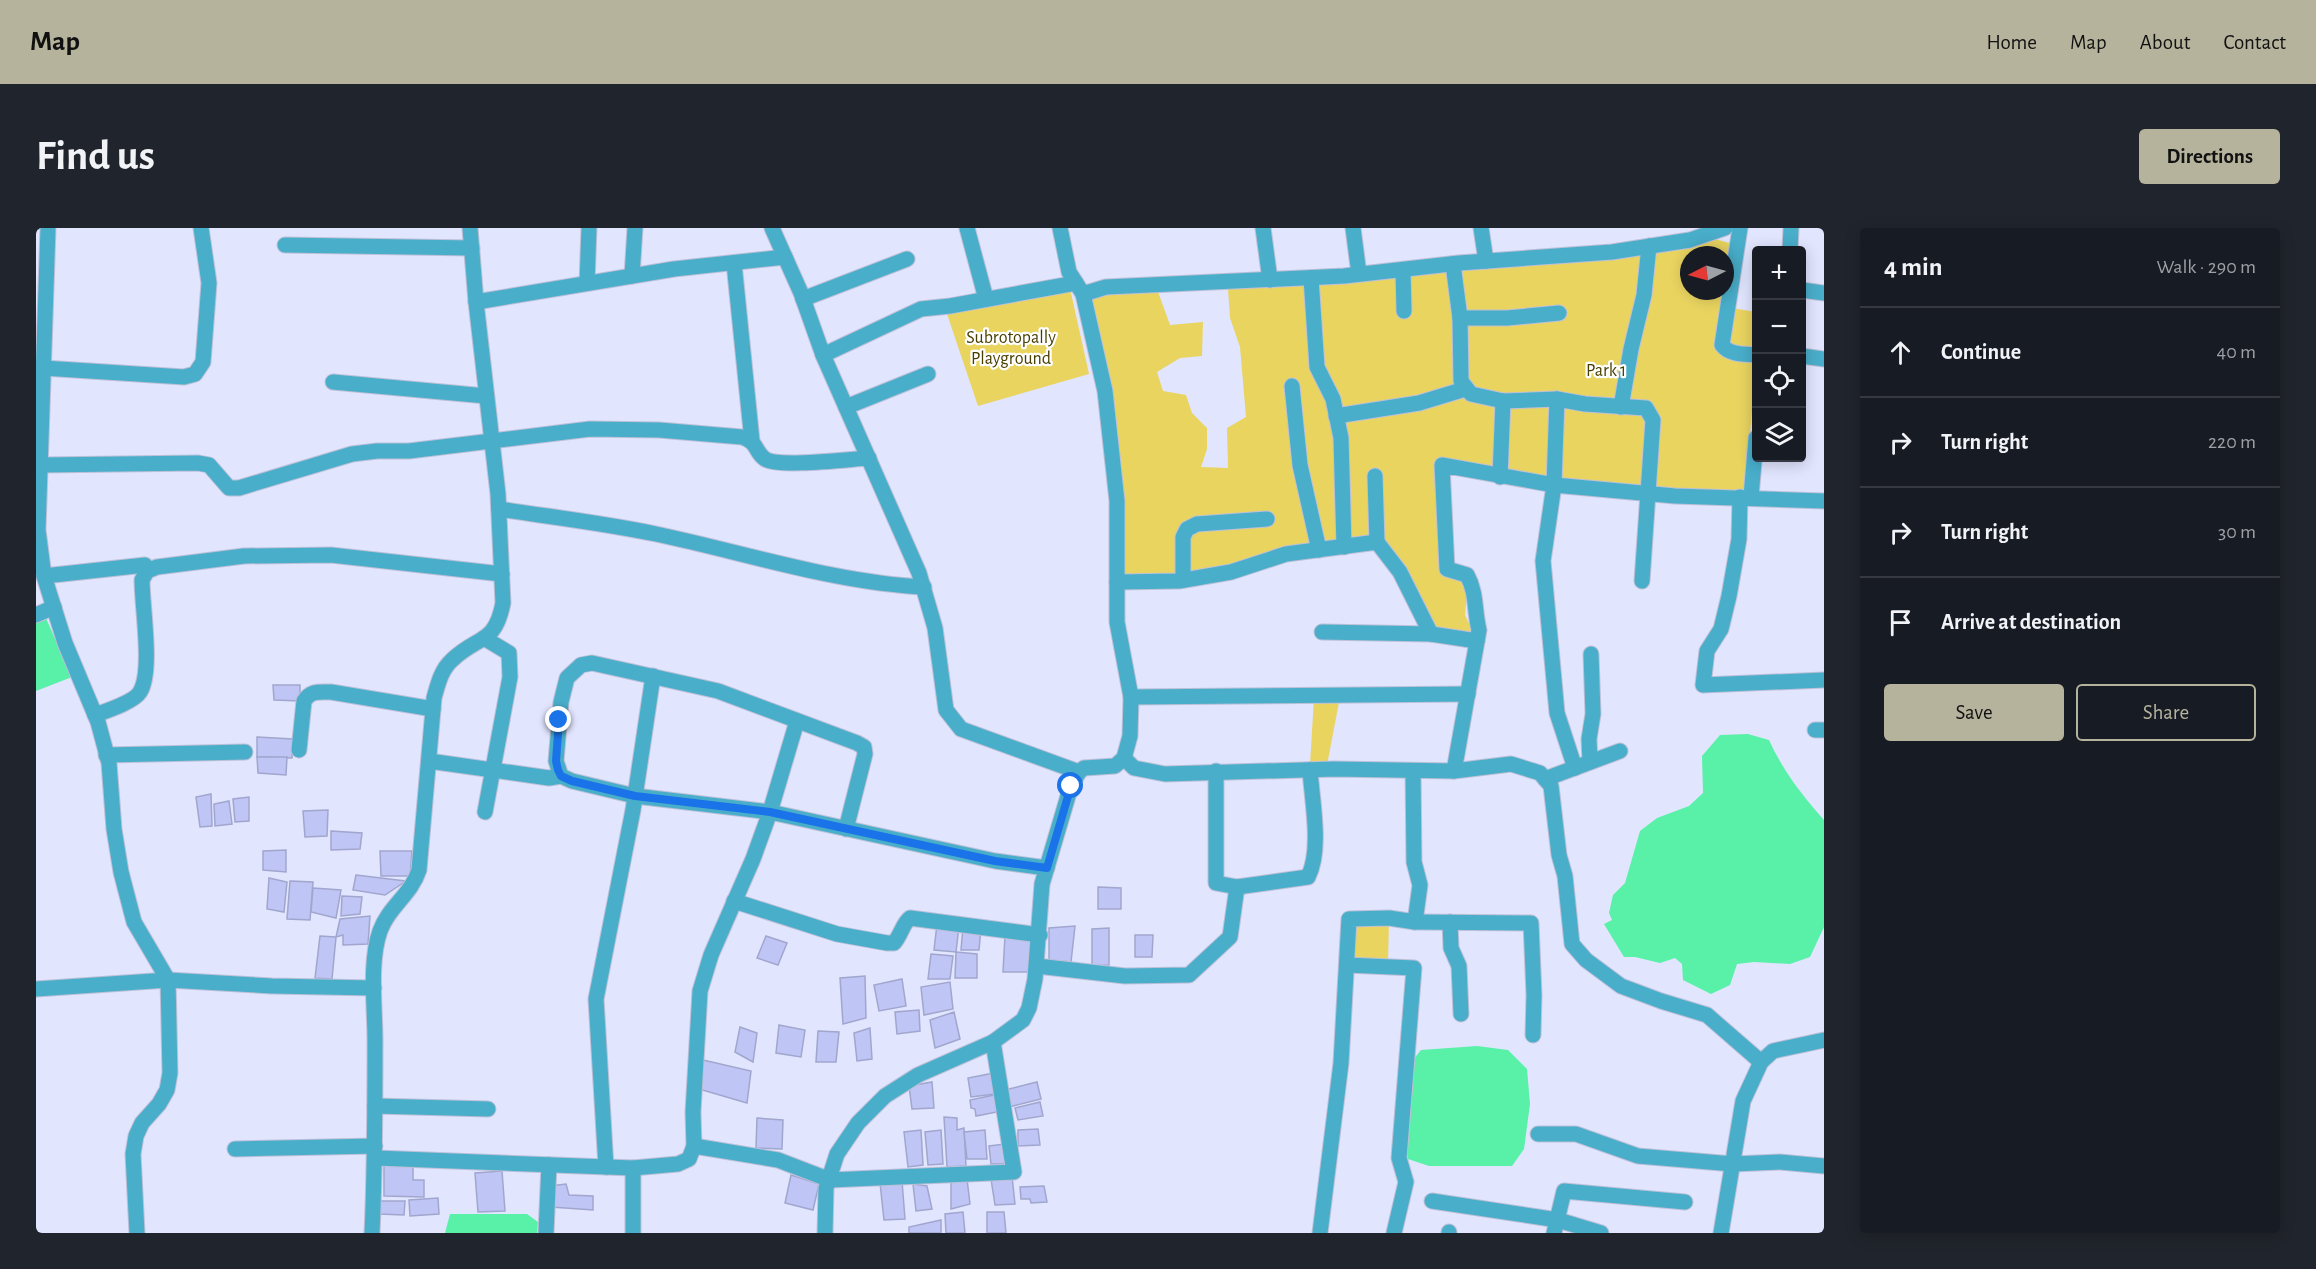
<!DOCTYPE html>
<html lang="en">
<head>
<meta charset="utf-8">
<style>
	:root { --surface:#171b24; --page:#20242c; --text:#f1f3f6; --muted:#9ea1a6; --line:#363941; --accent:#b6b39d }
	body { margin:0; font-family:"Alegreya Sans",sans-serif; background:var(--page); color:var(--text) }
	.controls { position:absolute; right:18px; top:18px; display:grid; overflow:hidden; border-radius:6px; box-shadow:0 3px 15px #0003 }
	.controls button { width:54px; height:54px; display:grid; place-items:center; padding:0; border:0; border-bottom:2px solid var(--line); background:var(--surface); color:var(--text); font:30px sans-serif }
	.compass { position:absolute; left:1644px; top:18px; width:54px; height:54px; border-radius:50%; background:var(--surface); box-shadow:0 3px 15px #0003; rotate:264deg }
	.stop { position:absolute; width:18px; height:18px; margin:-14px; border:4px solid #1a73e8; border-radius:50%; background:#fff }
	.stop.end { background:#1a73e8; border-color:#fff; box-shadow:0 2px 6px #0008 }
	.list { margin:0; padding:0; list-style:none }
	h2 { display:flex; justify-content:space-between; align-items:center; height:78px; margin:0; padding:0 24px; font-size:26px }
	h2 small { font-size:20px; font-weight:400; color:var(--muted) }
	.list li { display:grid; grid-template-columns:39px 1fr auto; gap:18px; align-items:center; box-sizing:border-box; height:90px; padding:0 24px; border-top:2px solid var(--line) }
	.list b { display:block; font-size:22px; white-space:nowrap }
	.list em { font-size:20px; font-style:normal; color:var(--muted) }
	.actions { display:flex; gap:12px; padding:18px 24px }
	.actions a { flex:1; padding:14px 0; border:2px solid var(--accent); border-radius:6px; text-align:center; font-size:21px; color:var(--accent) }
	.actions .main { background:var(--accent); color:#111 }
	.icon { flex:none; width:33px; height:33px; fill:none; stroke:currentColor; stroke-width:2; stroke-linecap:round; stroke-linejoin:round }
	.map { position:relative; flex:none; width:1788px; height:1005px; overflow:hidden; border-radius:6px }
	header { display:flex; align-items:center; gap:36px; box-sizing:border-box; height:84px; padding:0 30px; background:var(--accent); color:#111 }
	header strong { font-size:28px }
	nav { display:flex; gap:33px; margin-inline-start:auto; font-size:21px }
	.intro { display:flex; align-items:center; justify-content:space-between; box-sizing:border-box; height:144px; padding:0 36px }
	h1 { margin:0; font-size:42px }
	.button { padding:15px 27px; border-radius:6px; background:var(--accent); color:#111; font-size:21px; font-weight:700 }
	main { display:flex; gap:36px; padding:0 36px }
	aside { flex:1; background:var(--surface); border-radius:6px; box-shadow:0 3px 15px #0003 }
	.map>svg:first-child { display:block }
	.green { fill:#e9d460; fill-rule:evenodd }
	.water { fill:#59f0a8 }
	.building { fill:#bfc5f4; stroke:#a1a6ce; stroke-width:1.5 }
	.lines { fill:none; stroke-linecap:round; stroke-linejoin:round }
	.minor-casing { stroke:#bdc0d7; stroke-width:17 }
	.minor { stroke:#49aeca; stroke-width:15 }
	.route { stroke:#1a73e8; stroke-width:8 }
	.labels { text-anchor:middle; stroke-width:4.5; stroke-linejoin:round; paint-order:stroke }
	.park-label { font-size:18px; fill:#493f00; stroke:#fff }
</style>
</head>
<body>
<header>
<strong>Map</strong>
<nav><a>Home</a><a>Map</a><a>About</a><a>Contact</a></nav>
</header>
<div class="intro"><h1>Find us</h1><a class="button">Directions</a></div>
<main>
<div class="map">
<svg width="1788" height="1005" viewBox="0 0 1788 1005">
	<rect width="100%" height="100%" fill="#e1e5fe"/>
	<!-- green -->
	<g class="green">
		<path d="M1676 10 1707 19 1696 80 1720 84V137L1709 264H1647L1507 252 1402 232 1403 344 1428 353 1431 364 1429 387 1438 406 1399 400 1333 308 1132 349H1089L1087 273 1078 176 1053 70 1072 63 1121 61 1134 97 1167 94 1166 128 1144 130 1121 144 1127 163 1150 167 1156 185 1171 200V221L1165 239 1192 240 1191 200 1210 189 1204 119 1194 90 1192 61 1282 56ZM1653 27H1689V63H1653Z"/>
		<path d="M1033 56 1053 146 942 178 911 86Z"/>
		<path d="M1304 469 1291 537H1274L1278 470Z"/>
		<path d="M1353 690 1352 736 1311 737 1313 691Z"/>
	</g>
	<!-- water -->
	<g class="water">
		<path d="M5 379 36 449 0 463V382Z"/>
		<path d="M1712 506 1733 512C1747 543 1766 567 1788 592V699L1774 729 1754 736 1718 734 1701 736 1694 757 1675 766 1647 752 1646 736 1639 730 1624 735 1599 729H1588L1568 696 1576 692 1573 685 1577 667 1589 655 1604 603 1621 590 1653 578 1667 565 1666 528 1684 507Z"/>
		<path d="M1441 818 1472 822 1491 841 1494 876 1488 921 1476 938H1393L1372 931 1367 912 1376 833 1385 822Z"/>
		<path d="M414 986H491L502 994 501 1005H409Z"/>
	</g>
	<!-- building -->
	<g class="building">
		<path d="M237 457H264V473L238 472Z"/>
		<path d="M221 509 257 511 256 530 221 529Z"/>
		<path d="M221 529H251L250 547 222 545Z"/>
		<path d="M175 566 176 598 164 599 160 569Z"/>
		<path d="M213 569V593L199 594 197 571Z"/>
		<path d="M193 573 196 596 179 598 178 576Z"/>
		<path d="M292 582 291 608 269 609 267 583Z"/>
		<path d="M295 603 326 605 324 621 295 622Z"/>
		<path d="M250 622V644L227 642V623Z"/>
		<path d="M344 623H376L374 648H345Z"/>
		<path d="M320 647 370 653 349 667 317 662Z"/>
		<path d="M233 650 251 654 248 684 231 681Z"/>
		<path d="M254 653 277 654 274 692 251 691Z"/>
		<path d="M1062 659 1085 660V681H1062Z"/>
		<path d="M277 660 305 662 300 690 275 684Z"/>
		<path d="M306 668 326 669 324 686 305 688Z"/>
		<path d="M334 688 332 716 307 717V707L300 709 304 691Z"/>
		<path d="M901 696 923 698 920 724 898 722Z"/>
		<path d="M1039 698 1035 734 1013 732V700Z"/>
		<path d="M927 699 945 700 943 722H925Z"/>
		<path d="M1073 700V737L1056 738V701Z"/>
		<path d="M1099 707H1117L1116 729H1099Z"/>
		<path d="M284 708 300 709 296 751 279 750Z"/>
		<path d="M730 708 751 715 742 737 721 730Z"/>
		<path d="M969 708H996V744H967Z"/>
		<path d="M920 724 941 726V750H919Z"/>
		<path d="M895 726 917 728 914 751H892Z"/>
		<path d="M829 748 830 790 807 796 804 750Z"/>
		<path d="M866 751 870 778 843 783 838 757Z"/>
		<path d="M914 754 917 781 888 787 885 759Z"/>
		<path d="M883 782 884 803 861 806 859 784Z"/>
		<path d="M918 784 924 811 899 820 894 792Z"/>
		<path d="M743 797 769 802 765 829 740 825Z"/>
		<path d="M704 799 721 805 717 834 699 824Z"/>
		<path d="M834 800 836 831 821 833 818 805Z"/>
		<path d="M782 803 803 804 800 834H780Z"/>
		<path d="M667 832 715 843 711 875 663 861Z"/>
		<path d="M958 845 959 866 935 869 932 850Z"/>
		<path d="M896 854 898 880 876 881 873 858Z"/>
		<path d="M1001 854 1005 871 973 879 969 862Z"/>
		<path d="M963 866 966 883 940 888 939 881 935 880 934 872Z"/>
		<path d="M1004 874 1007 888 982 892 979 880Z"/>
		<path d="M908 889 921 890V902L928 900 930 938 911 939Z"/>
		<path d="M721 890 747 892 746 921 720 920Z"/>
		<path d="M1002 901 1004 917 982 918V902Z"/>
		<path d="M885 902 887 937 872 939 868 904Z"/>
		<path d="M905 902 907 936 892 937 889 904Z"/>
		<path d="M949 902 951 931H931L928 904Z"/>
		<path d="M969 916 972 936H955L953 918Z"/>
		<path d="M348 937 377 938V952H388V969L348 968Z"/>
		<path d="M466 943 469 983 442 984 439 945Z"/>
		<path d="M755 947 783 956 777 982 749 975Z"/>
		<path d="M976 948 979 976 959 977 955 951Z"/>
		<path d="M931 951 934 976 915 981V954Z"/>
		<path d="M866 953 869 991 848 992 844 955Z"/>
		<path d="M530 956 533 967 557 968V982L515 979 514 958Z"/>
		<path d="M877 956 891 958 896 981 880 983Z"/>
		<path d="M1008 958 1011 974 995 975 994 971H985L984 959Z"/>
		<path d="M402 970 403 986 374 988 373 972Z"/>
		<path d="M343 973H369L368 987 343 986Z"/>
		<path d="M927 984 929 1005H910L909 986Z"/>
		<path d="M951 984H968L970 1005H951Z"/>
		<path d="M905 992V1005H873V999Z"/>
	</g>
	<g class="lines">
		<defs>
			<g id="minor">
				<path d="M12 0 2 302 8 348 29 415 62 494 73 535 78 601 85 644 98 694 132 752 134 845 131 862 123 876 106 895 100 908 97 926 101 1005"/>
				<path d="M736 0 765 65 787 127"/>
				<path d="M931 0 950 71"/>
				<path d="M1227 0 1234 52"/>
				<path d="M1317 0 1323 46"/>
				<path d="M1445 0 1450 33"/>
				<path d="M1704 0 1686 117C1693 127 1709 126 1720 127"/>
				<path d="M249 17 436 20"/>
				<path d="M1754 22 1755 0"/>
				<path d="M698 35 716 213"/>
				<path d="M1417 36 1424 90 1425 153 1435 166 1467 173 1521 171 1549 176 1610 180 1617 192 1606 353"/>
				<path d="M1367 42 1368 83"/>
				<path d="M596 48 599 0"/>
				<path d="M1275 50 1281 139 1297 171 1305 210 1308 319"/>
				<path d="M551 55 553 0"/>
				<path d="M1040 55 914 78 885 81 787 127 883 345 899 400 910 482 925 501 1043 544"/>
				<path d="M1766 62 1788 65"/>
				<path d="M1047 66 1070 59 1308 48 1423 35 1576 24 1654 12 1689 0"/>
				<path d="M767 71 871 31"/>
				<path d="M440 74 638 41 749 29"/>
				<path d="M1424 90H1471L1523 85"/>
				<path d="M1766 128 1788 131"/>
				<path d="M7 140 148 149 159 146 167 134 173 55 165 0"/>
				<path d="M297 154 450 168"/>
				<path d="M1256 158 1264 237 1283 322"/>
				<path d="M1521 171 1518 257 1507 333 1521 485 1539 540"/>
				<path d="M810 179 892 146"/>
				<path d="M1585 179 1595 121 1608 67 1613 18"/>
				<path d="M1300 188 1383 175 1429 161"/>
				<path d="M5 237 162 235 173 237 193 260H203L316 226 341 223H373L554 201 623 202 706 209C723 215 718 223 729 231 743 240 814 231 833 230"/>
				<path d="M1339 248 1341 314"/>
				<path d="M1464 249 1467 173"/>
				<path d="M1704 269 1703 311 1693 368 1685 401 1671 423 1667 457 1788 452"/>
				<path d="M1715 269 1720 210"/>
				<path d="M463 281C515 289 568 295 620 306 706 324 800 355 888 359"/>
				<path d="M8 348 109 337"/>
				<path d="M1147 352V309L1151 301 1161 296 1231 291"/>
				<path d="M1081 354 1143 353 1195 344 1250 326 1341 314 1364 344 1395 406"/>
				<path d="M0 387 18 379"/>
				<path d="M1286 404 1395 406 1441 413"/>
				<path d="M448 410 473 425 474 449 449 584"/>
				<path d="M1095 469 1432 466"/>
				<path d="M59 487C70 483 98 474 104 464 117 443 106 379 106 352L111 343 121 339 208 328 295 327 466 346"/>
				<path d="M1779 502H1788"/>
				<path d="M263 522 268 473C275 462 283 464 295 464L397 481"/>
				<path d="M70 527 209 524"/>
				<path d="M1088 530 1098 540 1129 546 1298 541 1418 543"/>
				<path d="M393 533 513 550 525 548"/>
				<path d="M1554 534 1553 511 1557 486 1555 426"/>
				<path d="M1509 551 1584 523"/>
				<path d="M810 601 829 526 828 519 821 515 682 463 556 435 545 437 531 450 525 474 520 533 525 548 536 553 599 568 734 584 959 633 1011 640"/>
				<path d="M1201 659 1272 649C1286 622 1276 573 1274 542"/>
				<path d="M698 673 801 706 851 715H858C865 707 867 695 874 690L1004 707"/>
				<path d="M1379 694 1495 695 1498 767 1497 807"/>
				<path d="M1414 694 1415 720 1423 738 1425 786"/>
				<path d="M1311 737 1378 740 1363 930 1370 954 1358 1005"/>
				<path d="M1001 738 1089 748 1153 747 1194 709 1201 659 1180 655V543"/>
				<path d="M0 761 132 752 236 758 338 760"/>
				<path d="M1725 834 1671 787 1625 773 1585 758 1550 732 1536 716 1529 648 1523 627 1515 558 1504 545 1475 536 1418 543 1443 402C1438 382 1441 365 1431 347L1411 341 1406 237 1518 257 1639 268 1788 273"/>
				<path d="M339 878 452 881"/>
				<path d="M1502 906H1540L1602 928 1697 936 1744 934 1788 938"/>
				<path d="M658 918 742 932 794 952 978 944 957 814"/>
				<path d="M199 921 339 918"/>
				<path d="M340 930 597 940 642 936 653 931 658 918 657 884 664 763 675 727 717 631 734 584 761 493"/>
				<path d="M570 939 560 771 597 582 617 448"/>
				<path d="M1396 973 1522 992 1565 1005"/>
				<path d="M336 1005C339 941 339 877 339 812 339 779 333 734 344 703 353 678 375 667 383 642L398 470C402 456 405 442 416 432 442 407 459 417 467 375L462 266 440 74 434 0"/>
				<path d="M510 1005 513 937"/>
				<path d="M597 1005V940"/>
				<path d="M789 1005 790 960 801 926 822 895 849 868 882 847 957 814 987 792 993 780 999 751 1006 656 1035 558 1043 544 1048 540 1079 538 1088 530 1094 508 1095 469 1081 394V273L1069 163 1047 66 1033 44 1024 0"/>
				<path d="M1284 1005 1305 835 1313 691 1353 690 1379 694 1384 657 1378 634 1377 543"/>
				<path d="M1413 1005V1004"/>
				<path d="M1518 1005 1528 963 1649 974"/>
				<path d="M1685 1005 1707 873 1725 834 1737 823 1788 812"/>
			</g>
		</defs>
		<!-- minor casing -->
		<use href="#minor" class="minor-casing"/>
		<!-- minor -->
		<use href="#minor" class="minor"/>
	</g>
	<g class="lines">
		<!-- route -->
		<path class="route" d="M523 492 520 533 522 542 525 548 536 553 599 568 734 584 959 633 1011 640 1035 558"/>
	</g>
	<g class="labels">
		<!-- park labels -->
		<g class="park-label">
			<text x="975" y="115">Subrotopally<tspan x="975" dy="21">Playground</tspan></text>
			<text x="1570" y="148">Park 1</text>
		</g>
	</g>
</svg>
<div class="controls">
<button>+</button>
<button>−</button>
<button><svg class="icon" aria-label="locate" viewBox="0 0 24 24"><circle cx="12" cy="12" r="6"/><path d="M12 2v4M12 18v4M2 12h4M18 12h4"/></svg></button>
<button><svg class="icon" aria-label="layers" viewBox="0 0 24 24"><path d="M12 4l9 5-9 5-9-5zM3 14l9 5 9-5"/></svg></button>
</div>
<svg class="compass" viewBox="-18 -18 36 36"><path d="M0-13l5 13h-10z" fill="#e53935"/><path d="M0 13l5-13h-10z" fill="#9ea1a6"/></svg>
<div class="stop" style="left:1035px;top:558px"></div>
<div class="stop end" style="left:523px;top:492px"></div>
</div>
<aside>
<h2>4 min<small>Walk · 290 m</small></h2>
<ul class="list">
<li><svg class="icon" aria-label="ahead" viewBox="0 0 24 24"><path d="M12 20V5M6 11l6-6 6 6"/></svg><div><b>Continue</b></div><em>40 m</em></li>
<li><svg class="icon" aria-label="right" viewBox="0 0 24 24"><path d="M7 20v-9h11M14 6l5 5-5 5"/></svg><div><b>Turn right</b></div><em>220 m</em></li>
<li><svg class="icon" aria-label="right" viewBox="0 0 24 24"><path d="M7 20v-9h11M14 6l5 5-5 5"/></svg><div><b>Turn right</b></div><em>30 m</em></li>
<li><svg class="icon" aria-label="arrive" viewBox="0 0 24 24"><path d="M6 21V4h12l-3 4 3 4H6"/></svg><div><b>Arrive at destination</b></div></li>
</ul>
<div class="actions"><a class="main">Save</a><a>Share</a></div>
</aside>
</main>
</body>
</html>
